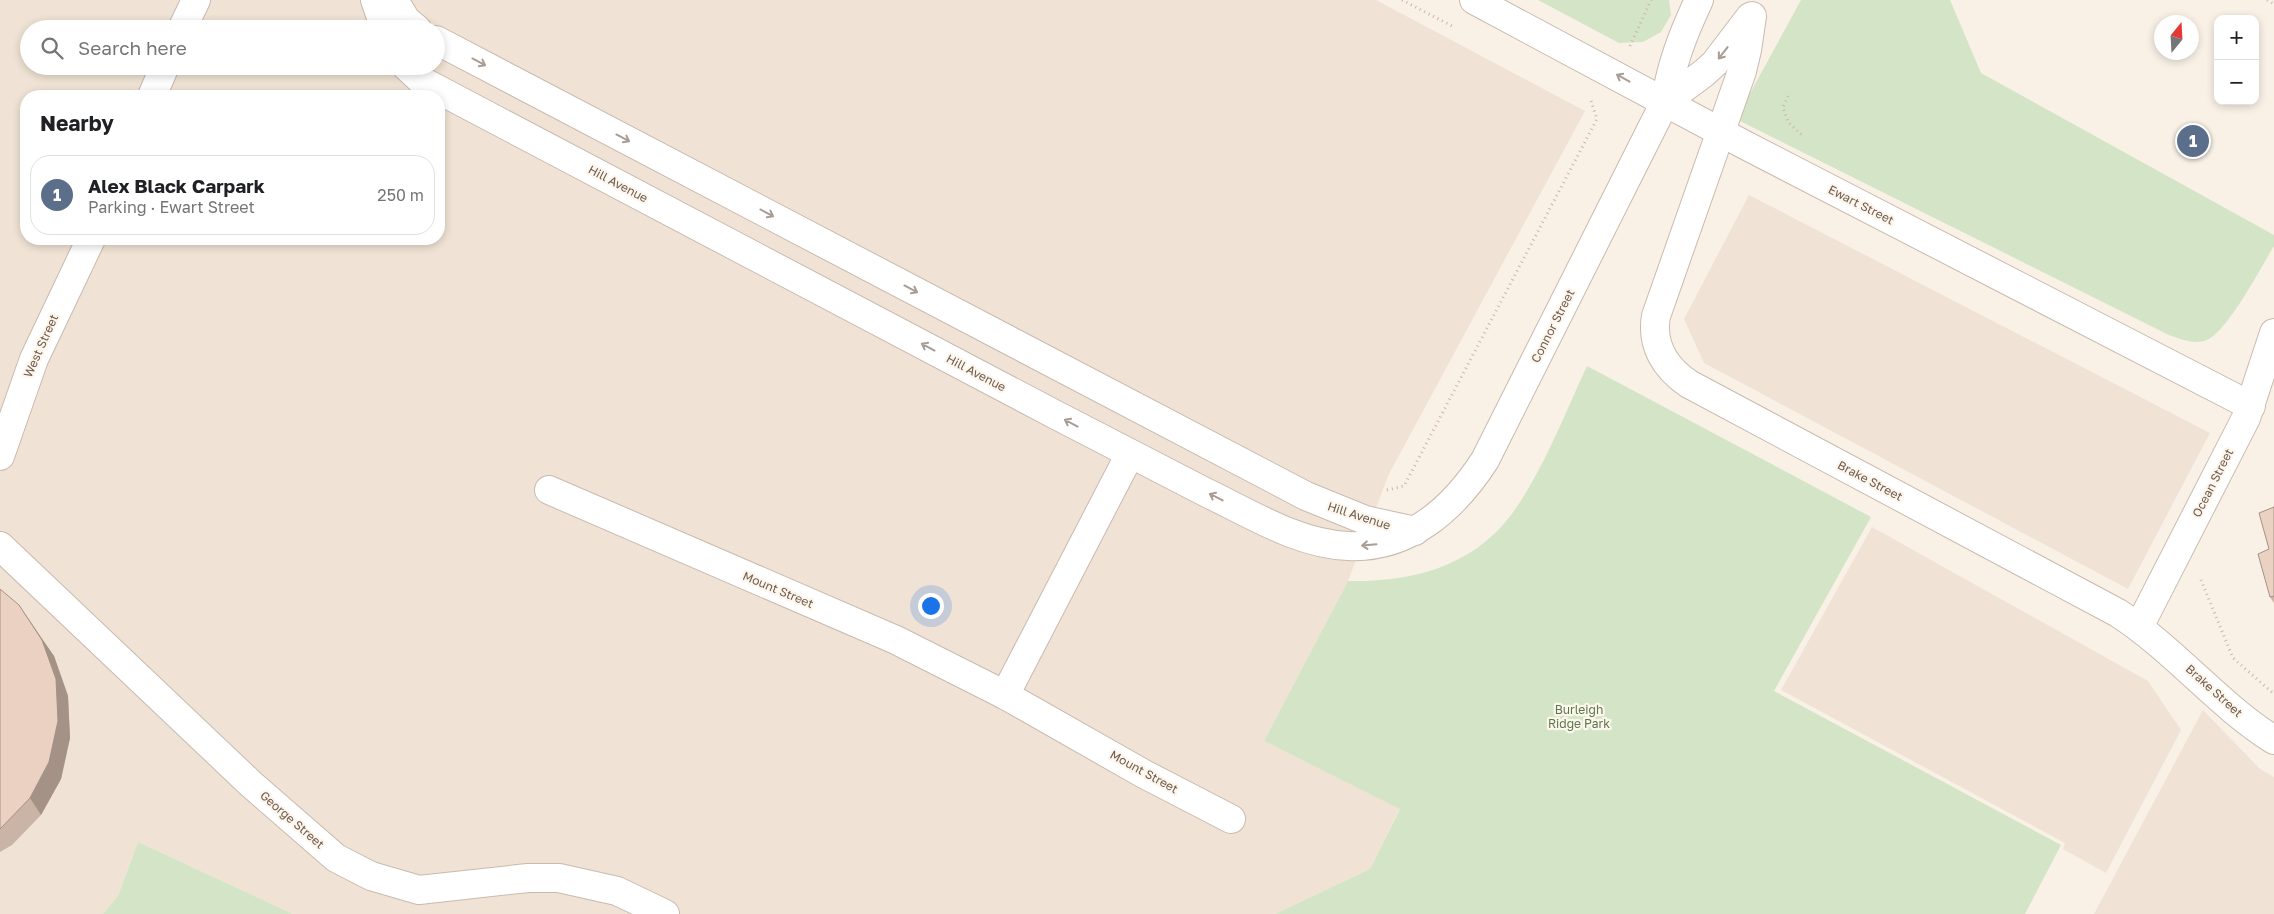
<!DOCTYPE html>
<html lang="en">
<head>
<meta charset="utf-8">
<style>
	:root { --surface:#fff; --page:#f6f6f6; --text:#202124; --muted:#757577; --line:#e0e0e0; --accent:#d93025 }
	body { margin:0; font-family:"Golos Text",sans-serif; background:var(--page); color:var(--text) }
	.controls { position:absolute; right:15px; top:15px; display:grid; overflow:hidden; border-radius:10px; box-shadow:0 2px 8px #0003 }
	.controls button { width:45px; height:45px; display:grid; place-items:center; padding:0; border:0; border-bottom:1px solid var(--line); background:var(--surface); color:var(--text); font:25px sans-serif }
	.compass { position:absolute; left:2154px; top:15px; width:45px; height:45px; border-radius:50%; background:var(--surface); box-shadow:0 2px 8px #0003; rotate:18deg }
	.you { position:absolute; left:930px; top:605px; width:18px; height:18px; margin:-12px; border:4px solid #fff; border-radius:50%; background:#1a73e8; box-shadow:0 0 0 8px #1a73e833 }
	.badge { display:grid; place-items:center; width:32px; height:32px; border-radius:50%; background:var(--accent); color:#fff; font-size:16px; font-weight:700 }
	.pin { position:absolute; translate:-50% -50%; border:2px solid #fff; box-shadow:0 1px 5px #0006 }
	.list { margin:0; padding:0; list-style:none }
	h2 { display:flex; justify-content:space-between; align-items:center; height:65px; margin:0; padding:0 20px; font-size:21px }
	h2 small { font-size:16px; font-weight:400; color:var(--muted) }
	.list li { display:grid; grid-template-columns:32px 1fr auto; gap:15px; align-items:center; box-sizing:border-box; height:80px; margin:0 10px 10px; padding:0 10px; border:1px solid var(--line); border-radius:20px }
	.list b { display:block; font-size:19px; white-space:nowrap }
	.list p { margin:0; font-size:16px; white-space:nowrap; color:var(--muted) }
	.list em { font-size:16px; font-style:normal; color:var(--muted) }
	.icon { flex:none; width:28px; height:28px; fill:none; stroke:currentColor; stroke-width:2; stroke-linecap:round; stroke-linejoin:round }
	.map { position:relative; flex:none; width:2274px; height:914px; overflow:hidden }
	.search { position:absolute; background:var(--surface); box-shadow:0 2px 8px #0003; left:20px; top:20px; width:425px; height:55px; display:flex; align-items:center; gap:12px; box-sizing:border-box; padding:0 18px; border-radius:28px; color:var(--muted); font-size:19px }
	.panel { position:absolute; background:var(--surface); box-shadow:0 2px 8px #0003; left:20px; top:90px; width:425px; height:155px; border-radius:20px }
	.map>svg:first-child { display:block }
	.residential { fill:#f0e3d5; fill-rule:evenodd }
	.green { fill:#d3e5c6 }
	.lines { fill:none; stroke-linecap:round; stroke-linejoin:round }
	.minor-casing { stroke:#c9baae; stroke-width:30 }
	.path { stroke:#cfb5a5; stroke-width:3; stroke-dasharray:1 4; stroke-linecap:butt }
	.minor { stroke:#fff; stroke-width:28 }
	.wall { fill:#cab4a6 }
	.shaded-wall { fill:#a49287 }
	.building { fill:#ebd1c1; stroke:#a49287 }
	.oneway { stroke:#a99c95 }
	.labels { text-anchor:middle; stroke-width:4.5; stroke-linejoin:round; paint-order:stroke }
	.street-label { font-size:12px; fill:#6f5a4e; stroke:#fcf6ec }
	.park-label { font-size:12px; fill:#59794b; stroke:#fcf6ec }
</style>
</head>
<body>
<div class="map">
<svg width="2274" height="914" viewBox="0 0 2274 914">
	<rect width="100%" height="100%" fill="#f9f1e6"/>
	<!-- residential -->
	<g class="residential">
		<path d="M0 0H1376L1585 111 1389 474 1348 581 1264 741 1400 808 1370 869 1275 914H293L138 842 118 896 103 914H0ZM29 29H436V66H29ZM26 96H439V239H26Z"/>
		<path d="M1749 195 2210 433 2128 589 1704 363 1684 319Z"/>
		<path d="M1872 527 2148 681 2181 730 2106 873 2063 849 2065 843 1781 690Z"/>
		<path d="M2203 710 2260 769 2274 777V914H2094Z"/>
	</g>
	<!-- green -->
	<g class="green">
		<path d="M1538 0H1669L1671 15 1661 32 1643 42 1619 43Z"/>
		<path d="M1801 0H1950L1981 73 2274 235V246C2261 267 2228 331 2207 340 2195 345 2180 339 2169 335L1736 119Z"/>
		<path d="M1587 366 1871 517 1774 691 2061 845 2025 914H1275L1370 869 1400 809 1264 741 1348 581C1401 582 1453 572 1493 535 1532 500 1564 415 1587 366Z"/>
		<path d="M138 842 293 914H103L118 896Z"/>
	</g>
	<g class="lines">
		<defs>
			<g id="minor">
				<path d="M375 0 385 29"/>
				<path d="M394 0 406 20 417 29"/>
				<path d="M1474 0 1745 145 2251 406"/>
				<path d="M1752 16 1747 50 1742 71 1656 316C1651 345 1665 368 1689 384L2118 613C2175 650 2217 704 2274 740"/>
				<path d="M182 29 196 0"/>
				<path d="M436 40 1306 496 1365 520 1415 531"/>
				<path d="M406 66 422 81C633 192 845 304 1056 415 1106 441 1156 467 1207 493 1251 514 1298 544 1348 546 1409 549 1454 508 1485 460L1665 102C1672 63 1682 36 1699 0"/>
				<path d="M152 96 165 66"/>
				<path d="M1665 102 1704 73 1715 63 1750 17"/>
				<path d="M0 456 34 359 91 239"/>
				<path d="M549 490 896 640 1005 695 1130 454"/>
				<path d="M0 546 251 784 336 858 371 876 419 890 528 878H559L617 891 665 914"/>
				<path d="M2139 627 2246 418 2274 333"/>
				<path d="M1005 695 1144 774 1231 819"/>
			</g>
		</defs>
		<!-- minor casing -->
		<use href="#minor" class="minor-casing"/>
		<!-- path -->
		<g class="path">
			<path d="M1402 0 1452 26"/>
			<path d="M2267 0 2274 4"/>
			<path d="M1630 46 1651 0"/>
			<path d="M1788 96 1783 107 1788 122 1803 136"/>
			<path d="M1387 490 1404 486 1597 119 1591 101"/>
			<path d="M2201 580 2233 658 2274 694"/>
		</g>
		<!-- minor -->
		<use href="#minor" class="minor"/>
	</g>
	<!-- wall -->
	<g class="wall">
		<path d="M2274 507V603L2270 597 2269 549Z"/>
		<path d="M0 589 54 656 68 696 70 738 61 779 41 815 12 845 0 852Z"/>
	</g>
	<!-- shaded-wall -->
	<path class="shaded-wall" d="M19 605 54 656 68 696 70 738 61 779 41 815 30 798Z"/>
	<!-- building -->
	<g class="building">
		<path d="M2274 507V596L2270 597 2258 554 2269 549 2259 513Z"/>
		<path d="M0 589 19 605 42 640 56 679 58 721 49 762 30 798 0 829Z"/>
	</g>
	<!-- one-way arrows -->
	<defs><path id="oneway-shaft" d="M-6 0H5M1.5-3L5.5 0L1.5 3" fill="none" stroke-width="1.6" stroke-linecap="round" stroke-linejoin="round" transform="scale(1.25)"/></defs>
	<g class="oneway">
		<use href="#oneway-shaft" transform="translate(1723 53) rotate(128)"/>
		<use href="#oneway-shaft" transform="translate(479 62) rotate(28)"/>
		<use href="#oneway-shaft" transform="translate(1623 78) rotate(-151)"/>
		<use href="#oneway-shaft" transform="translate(623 138) rotate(28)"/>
		<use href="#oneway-shaft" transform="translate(767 213) rotate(28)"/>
		<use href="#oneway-shaft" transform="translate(911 289) rotate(28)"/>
		<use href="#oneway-shaft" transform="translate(928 347) rotate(-152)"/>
		<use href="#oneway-shaft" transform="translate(1071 423) rotate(-152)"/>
		<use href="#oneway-shaft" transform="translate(1216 497) rotate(-153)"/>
		<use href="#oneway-shaft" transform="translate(1369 545) rotate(175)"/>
	</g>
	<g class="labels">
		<!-- street labels -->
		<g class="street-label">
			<text transform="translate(618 184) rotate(28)" y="4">Hill Avenue</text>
			<text transform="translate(1861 205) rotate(27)" y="4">Ewart Street</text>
			<text transform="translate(1553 326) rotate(-63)" y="4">Connor Street</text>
			<text transform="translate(41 346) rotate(-66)" y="4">West Street</text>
			<text transform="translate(976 373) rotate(28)" y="4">Hill Avenue</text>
			<text transform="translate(1870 481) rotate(28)" y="4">Brake Street</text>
			<text transform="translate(2213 483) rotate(-63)" y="4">Ocean Street</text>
			<text transform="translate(1359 516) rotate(18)" y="4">Hill Avenue</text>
			<text transform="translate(778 590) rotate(23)" y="4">Mount Street</text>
			<text transform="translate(2214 691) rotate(42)" y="4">Brake Street</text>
			<text transform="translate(1144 772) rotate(29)" y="4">Mount Street</text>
			<text transform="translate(292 820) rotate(41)" y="4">George Street</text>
		</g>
		<!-- park labels -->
		<g class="park-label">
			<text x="1579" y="714">Burleigh<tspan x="1579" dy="14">Ridge Park</tspan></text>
		</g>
	</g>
</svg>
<div class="controls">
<button>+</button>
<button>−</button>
</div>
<svg class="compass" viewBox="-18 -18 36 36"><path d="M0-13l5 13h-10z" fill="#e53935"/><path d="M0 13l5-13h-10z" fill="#757577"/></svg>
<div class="you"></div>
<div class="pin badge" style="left:2193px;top:141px;background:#5c6f8a">1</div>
<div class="search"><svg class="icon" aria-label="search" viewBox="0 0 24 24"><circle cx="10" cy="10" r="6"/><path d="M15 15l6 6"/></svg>Search here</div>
<section class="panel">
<h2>Nearby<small></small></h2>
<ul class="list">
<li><span class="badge" style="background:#5c6f8a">1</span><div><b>Alex Black Carpark</b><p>Parking · Ewart Street</p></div><em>250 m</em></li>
</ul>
</section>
</div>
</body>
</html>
